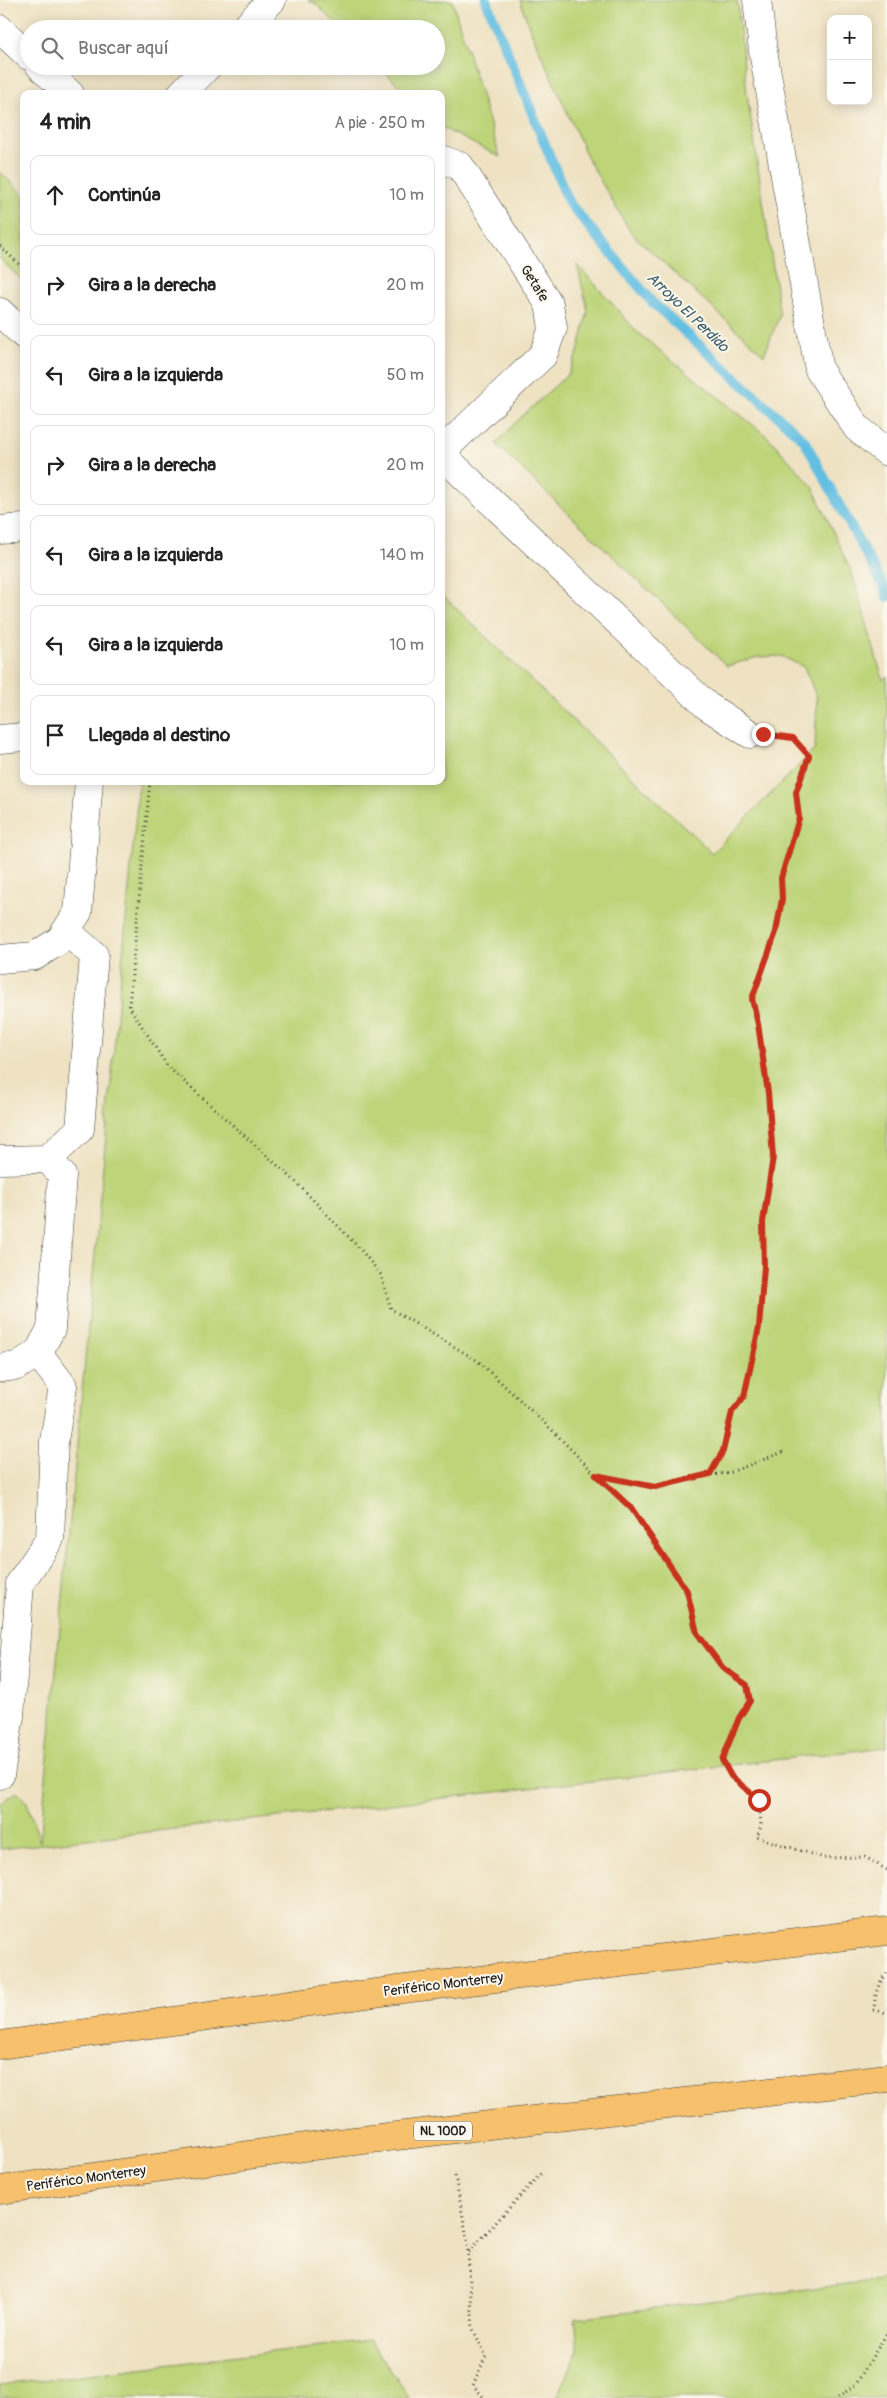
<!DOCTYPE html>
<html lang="es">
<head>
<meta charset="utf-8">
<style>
	:root { --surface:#fff; --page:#f6f6f6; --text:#222; --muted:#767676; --line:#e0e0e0 }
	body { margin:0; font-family:Pangolin,sans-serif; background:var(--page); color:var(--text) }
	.controls { position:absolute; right:15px; top:15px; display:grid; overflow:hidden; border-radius:10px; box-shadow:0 2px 12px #0003 }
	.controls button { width:45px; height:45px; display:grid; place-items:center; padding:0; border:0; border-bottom:1px solid var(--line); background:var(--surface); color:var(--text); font:25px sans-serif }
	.stop { position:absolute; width:15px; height:15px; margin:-11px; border:4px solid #c8321e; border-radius:50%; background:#fff }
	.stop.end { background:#c8321e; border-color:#fff; box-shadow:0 1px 5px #0008 }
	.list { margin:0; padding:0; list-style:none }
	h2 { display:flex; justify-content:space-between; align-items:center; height:65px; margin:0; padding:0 20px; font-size:21px }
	h2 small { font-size:16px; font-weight:400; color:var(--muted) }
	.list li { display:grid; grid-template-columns:32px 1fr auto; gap:15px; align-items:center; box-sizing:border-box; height:80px; margin:0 10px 10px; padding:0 10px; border:1px solid var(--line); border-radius:10px }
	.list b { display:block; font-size:19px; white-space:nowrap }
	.list em { font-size:16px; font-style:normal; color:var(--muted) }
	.icon { flex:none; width:28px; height:28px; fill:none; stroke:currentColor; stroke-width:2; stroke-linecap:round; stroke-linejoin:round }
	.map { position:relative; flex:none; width:887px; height:2398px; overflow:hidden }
	.search { position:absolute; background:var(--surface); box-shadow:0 2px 12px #0003; left:20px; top:20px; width:425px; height:55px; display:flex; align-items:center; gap:12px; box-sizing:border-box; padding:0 18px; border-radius:28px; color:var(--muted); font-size:19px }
	.panel { position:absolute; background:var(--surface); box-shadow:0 2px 12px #0003; left:20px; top:90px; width:425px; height:695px; border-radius:10px }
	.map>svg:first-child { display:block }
	.green { fill:#bdd479; stroke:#6c784a }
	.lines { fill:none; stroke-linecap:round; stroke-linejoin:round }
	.stream { stroke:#64bfe2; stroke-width:10 }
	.minor-casing { stroke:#3c3a35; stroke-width:29 }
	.highway-casing { stroke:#3c3a35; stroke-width:29 }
	.path { stroke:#3c3a35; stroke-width:3; stroke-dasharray:1 4; stroke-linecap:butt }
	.minor { stroke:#fff; stroke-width:28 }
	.highway { stroke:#f7c06c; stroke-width:28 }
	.route { stroke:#c8321e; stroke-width:6 }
	.labels { text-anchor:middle; stroke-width:4; stroke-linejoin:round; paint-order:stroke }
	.shield { fill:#fbf7ec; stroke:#5f5e5a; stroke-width:1 }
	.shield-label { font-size:12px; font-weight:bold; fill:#1c1c1c }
	.street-label { font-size:14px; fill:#1c1c1c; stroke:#fbf7ec }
	.water-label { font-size:15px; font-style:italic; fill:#395d6b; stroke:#fbf7ec }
</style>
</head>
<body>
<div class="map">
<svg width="887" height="2398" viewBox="0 0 887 2398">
	<rect width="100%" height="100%" fill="#fbf7ec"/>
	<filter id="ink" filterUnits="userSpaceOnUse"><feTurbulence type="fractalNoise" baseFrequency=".02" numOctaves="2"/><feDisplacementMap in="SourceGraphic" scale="10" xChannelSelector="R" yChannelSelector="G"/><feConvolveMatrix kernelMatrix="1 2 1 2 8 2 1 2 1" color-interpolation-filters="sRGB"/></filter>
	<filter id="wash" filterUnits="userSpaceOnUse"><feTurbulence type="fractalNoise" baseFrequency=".0096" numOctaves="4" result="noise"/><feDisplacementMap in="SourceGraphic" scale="20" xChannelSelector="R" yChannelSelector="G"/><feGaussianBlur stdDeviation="1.12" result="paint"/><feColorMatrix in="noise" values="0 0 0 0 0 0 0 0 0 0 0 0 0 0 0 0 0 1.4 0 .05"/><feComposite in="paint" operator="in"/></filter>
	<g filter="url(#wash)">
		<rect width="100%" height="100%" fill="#eee2c2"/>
		<!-- green -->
		<g class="green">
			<path d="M308 0H452L500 157 441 127V94H407L379 66H436V29H341L317 5Z"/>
			<path d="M520 0H737L747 93 780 315 764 355 631 233 589 161 529 27Z"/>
			<path d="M0 172 24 195V282L0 259Z"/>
			<path d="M577 264 638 333 768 437 813 487 853 576 883 680 887 676V1747L0 1849V1803L17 1792 27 1802 40 1842 139 781H441V594L712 853 815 749 817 698 804 667 781 656 758 657 727 666 496 444 517 421 568 374 578 352 588 311Z"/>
			<path d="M887 2279V2398H556L578 2350 575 2318Z"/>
			<path d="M370 2340 410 2398H0V2385Z"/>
		</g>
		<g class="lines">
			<!-- stream -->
			<path class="stream" d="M486 0 569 203 652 302 804 440 885 589 887 597"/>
		</g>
	</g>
	<g filter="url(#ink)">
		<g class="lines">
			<defs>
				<g id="minor">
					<path d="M757 0 763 51 819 370 857 428 887 452"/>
					<path d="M0 29 29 56"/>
					<path d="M244 29 272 0"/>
					<path d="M40 66 70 94"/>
					<path d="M181 94 208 66"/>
					<path d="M441 159 460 166 549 304 553 328 543 355 441 452"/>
					<path d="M0 312 24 335"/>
					<path d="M441 454 707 706 750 734"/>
					<path d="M0 530 24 528"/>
					<path d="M0 739 24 737"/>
					<path d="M0 959 35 956 60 940 78 912 89 781"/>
					<path d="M48 1159 80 1129 94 955 66 931"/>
					<path d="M0 1160 48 1159 62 1175 51 1329 38 1353 17 1366 0 1368"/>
					<path d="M0 1775 10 1716 20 1583 50 1539 54 1441 63 1386 38 1353"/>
				</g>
				<g id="highway">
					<path d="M0 2045 404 1989 887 1931"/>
					<path d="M0 2190 312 2146 887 2078"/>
				</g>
			</defs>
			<!-- minor casing -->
			<use href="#minor" class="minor-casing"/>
			<!-- highway casing -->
			<use href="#highway" class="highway-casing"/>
			<!-- path -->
			<g class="path">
				<path d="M0 246 24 269"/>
				<path d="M150 781 129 1006 168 1067 295 1181 361 1250 381 1275 391 1309 478 1361 554 1432 596 1475 655 1487 689 1478 731 1472 786 1451"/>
				<path d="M711 1474 723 1451 732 1411 744 1397 759 1327 764 1267 763 1222 773 1157 768 1093 758 1024 752 999 776 932 782 899 781 878 790 852 799 818 796 792 809 756 793 738 781 737"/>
				<path d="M596 1475 632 1509 687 1591 697 1633 723 1668 747 1685 750 1701 739 1718 722 1760 731 1777 759 1800 761 1826 757 1837 824 1858 865 1857 887 1870"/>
				<path d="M887 1973C877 1984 875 1995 874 2010L887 2013"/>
				<path d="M455 2176 467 2238 473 2329 486 2356 473 2385 484 2398"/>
				<path d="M469 2252 543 2171"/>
				<path d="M838 2398 856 2384 887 2333"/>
			</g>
			<!-- minor -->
			<use href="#minor" class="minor"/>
			<!-- highway -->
			<use href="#highway" class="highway"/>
		</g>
	</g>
	<g class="lines" filter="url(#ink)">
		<!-- route -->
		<path class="route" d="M759 1800 731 1776 722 1760 739 1718 750 1701 747 1685 723 1668 697 1633 687 1591 632 1509 596 1475 655 1487 710 1474 723 1451 732 1412 744 1397 759 1327 764 1267 763 1222 773 1157 768 1093 758 1024 752 999 776 932 782 899 781 878 799 818 796 792 809 756 793 738 763 734"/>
	</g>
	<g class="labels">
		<!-- shield labels -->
		<rect class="shield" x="414" y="2121.5" width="58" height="19" rx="4"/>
		<g class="shield-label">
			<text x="443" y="2135">NL 100D</text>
		</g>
		<!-- street labels -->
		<g class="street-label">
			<text transform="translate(535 283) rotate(58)" y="5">Getafe</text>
			<text transform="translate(443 1984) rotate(-7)" y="5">Periférico Monterrey</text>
			<text transform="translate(86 2178) rotate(-8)" y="5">Periférico Monterrey</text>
		</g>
		<!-- water labels -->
		<g class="water-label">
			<text transform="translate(688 312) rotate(44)" y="5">Arroyo El Perdido</text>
		</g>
	</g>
</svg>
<div class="controls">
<button>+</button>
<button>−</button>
</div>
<div class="stop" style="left:759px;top:1800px"></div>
<div class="stop end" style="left:763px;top:734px"></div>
<div class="search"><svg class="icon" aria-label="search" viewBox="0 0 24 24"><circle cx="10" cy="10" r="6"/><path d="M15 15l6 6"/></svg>Buscar aquí</div>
<section class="panel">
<h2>4 min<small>A pie · 250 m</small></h2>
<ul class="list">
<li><svg class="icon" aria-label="ahead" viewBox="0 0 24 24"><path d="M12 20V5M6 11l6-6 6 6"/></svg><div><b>Continúa</b></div><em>10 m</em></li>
<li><svg class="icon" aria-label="right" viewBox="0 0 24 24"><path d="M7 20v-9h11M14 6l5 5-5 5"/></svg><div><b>Gira a la derecha</b></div><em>20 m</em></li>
<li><svg class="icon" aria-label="left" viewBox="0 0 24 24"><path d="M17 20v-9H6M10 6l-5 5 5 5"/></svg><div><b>Gira a la izquierda</b></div><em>50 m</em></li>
<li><svg class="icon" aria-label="right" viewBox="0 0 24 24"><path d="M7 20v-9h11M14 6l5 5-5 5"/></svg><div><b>Gira a la derecha</b></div><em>20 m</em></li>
<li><svg class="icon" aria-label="left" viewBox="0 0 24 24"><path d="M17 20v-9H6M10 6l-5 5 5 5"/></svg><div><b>Gira a la izquierda</b></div><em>140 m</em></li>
<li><svg class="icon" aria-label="left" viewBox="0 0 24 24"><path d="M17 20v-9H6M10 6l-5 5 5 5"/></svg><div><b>Gira a la izquierda</b></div><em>10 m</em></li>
<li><svg class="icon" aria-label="arrive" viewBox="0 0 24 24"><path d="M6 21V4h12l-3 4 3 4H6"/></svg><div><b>Llegada al destino</b></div></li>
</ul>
</section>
</div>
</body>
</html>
